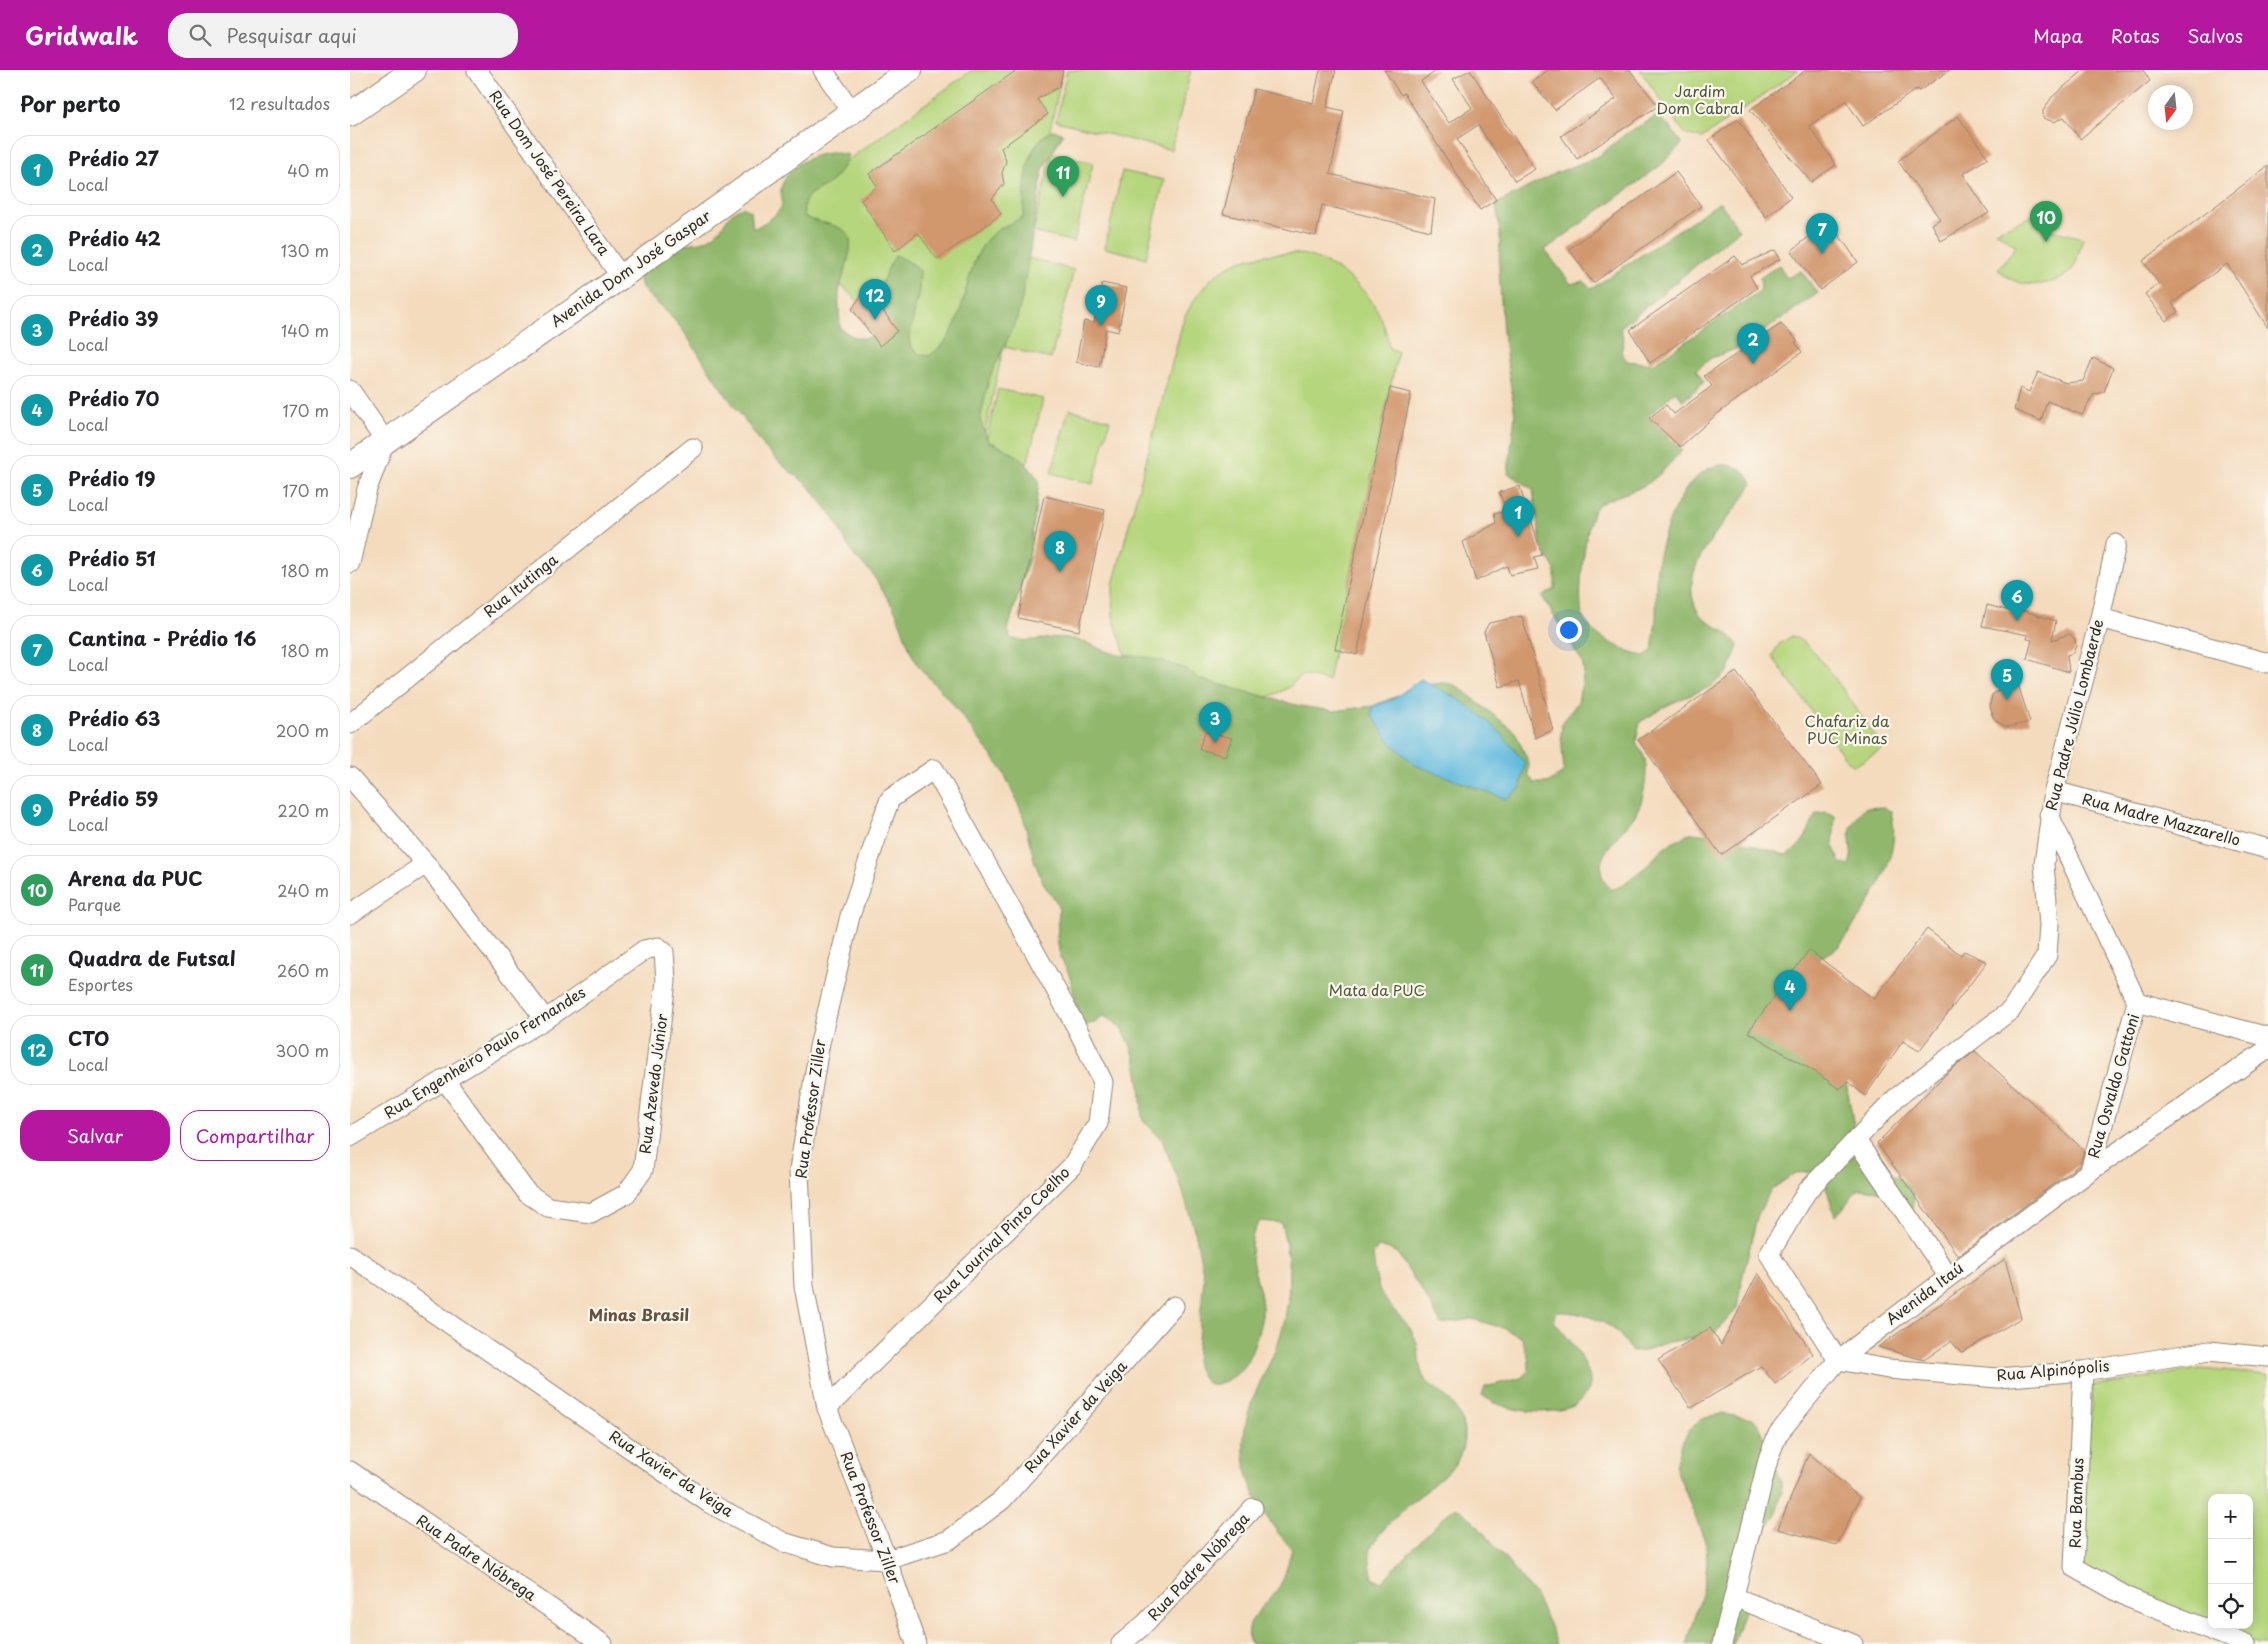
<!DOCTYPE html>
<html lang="pt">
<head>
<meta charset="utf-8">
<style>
	:root { --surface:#fff; --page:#f2f2f2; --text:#202124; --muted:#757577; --line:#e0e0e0; --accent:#b5179e }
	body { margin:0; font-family:"Playpen Sans",sans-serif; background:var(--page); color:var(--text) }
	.controls { position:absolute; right:15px; bottom:15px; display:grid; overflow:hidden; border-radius:10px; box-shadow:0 2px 12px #0003 }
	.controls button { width:45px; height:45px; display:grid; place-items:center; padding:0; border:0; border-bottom:1px solid var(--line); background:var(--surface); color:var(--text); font:25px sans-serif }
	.compass { position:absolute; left:1798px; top:15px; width:45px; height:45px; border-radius:50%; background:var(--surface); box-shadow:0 2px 12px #0003; rotate:195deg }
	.you { position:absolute; left:1218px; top:559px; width:18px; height:18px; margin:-12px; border:4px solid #fff; border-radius:50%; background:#1a73e8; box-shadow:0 0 0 8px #1a73e833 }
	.badge { display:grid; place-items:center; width:32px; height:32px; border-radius:50%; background:var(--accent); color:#fff; font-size:16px; font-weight:700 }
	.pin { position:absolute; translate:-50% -41px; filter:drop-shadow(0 1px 2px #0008) }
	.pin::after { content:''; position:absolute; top:26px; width:18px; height:15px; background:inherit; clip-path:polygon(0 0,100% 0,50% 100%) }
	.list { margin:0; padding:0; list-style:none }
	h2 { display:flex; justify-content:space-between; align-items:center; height:65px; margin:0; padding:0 20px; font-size:21px }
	h2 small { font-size:16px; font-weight:400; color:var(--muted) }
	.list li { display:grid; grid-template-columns:32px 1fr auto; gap:15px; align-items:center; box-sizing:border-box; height:70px; margin:0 10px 10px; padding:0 10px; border:1px solid var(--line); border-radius:20px }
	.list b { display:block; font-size:19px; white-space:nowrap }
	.list p { margin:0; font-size:16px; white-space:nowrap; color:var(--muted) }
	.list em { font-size:16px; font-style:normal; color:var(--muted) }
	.actions { display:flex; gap:10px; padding:15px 20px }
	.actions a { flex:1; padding:11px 0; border:1px solid var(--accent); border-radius:20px; text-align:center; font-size:18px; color:var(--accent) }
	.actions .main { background:var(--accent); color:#fff }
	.icon { flex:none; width:28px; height:28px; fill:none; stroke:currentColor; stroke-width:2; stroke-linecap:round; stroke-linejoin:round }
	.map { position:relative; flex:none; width:1918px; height:1574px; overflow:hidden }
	header { display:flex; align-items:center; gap:30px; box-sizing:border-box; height:70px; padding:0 25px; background:var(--accent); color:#fff }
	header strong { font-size:24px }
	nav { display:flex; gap:28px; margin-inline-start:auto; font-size:18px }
	.search { width:350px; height:45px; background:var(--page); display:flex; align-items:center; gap:12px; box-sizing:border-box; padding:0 18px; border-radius:20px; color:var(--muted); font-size:19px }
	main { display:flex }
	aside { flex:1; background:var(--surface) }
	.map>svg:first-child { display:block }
	.green { fill:#b6d67d; stroke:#708054; fill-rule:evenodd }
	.forest { fill:#90b76c; stroke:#5e714c }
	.water { fill:#60bade; stroke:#467284 }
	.building { fill:#d1986e }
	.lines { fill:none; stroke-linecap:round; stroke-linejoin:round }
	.minor-casing { stroke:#908374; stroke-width:21 }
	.tertiary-casing { stroke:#908374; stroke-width:26 }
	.minor { stroke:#fff; stroke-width:19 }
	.tertiary { stroke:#fff; stroke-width:24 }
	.labels { text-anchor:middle; stroke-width:4.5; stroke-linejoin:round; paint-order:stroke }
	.park-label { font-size:15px; fill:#4e5640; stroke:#fbf7ec }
	.street-label { font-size:15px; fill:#2b2b2b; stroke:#fbf7ec }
	.neighbourhood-label { font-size:16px; font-weight:bold; fill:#655142; stroke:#fbf7ec }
</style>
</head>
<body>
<header>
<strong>Gridwalk</strong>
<div class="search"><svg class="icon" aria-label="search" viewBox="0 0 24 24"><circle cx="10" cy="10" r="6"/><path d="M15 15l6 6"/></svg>Pesquisar aqui</div>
<nav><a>Mapa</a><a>Rotas</a><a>Salvos</a></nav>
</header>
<main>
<aside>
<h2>Por perto<small>12 resultados</small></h2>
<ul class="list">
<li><span class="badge" style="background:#0f9aa8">1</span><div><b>Prédio 27</b><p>Local</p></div><em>40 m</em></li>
<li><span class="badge" style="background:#0f9aa8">2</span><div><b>Prédio 42</b><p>Local</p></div><em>130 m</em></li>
<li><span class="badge" style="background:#0f9aa8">3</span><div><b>Prédio 39</b><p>Local</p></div><em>140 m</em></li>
<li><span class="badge" style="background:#0f9aa8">4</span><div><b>Prédio 70</b><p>Local</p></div><em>170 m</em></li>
<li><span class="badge" style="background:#0f9aa8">5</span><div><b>Prédio 19</b><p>Local</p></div><em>170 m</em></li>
<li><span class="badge" style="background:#0f9aa8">6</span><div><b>Prédio 51</b><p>Local</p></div><em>180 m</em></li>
<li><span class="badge" style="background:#0f9aa8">7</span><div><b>Cantina - Prédio 16</b><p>Local</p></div><em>180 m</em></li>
<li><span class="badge" style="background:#0f9aa8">8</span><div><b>Prédio 63</b><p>Local</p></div><em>200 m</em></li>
<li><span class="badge" style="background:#0f9aa8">9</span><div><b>Prédio 59</b><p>Local</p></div><em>220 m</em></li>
<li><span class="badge" style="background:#2e9e5b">10</span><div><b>Arena da PUC</b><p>Parque</p></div><em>240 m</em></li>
<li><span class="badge" style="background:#2e9e5b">11</span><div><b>Quadra de Futsal</b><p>Esportes</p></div><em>260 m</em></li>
<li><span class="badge" style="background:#0f9aa8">12</span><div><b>CTO</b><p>Local</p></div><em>300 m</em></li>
</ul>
<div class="actions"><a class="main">Salvar</a><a>Compartilhar</a></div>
</aside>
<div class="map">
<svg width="1918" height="1574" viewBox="0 0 1918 1574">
	<rect width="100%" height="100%" fill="#fbf7ec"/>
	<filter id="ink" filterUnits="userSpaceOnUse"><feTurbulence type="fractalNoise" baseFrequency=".02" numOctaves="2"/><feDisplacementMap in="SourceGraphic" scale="10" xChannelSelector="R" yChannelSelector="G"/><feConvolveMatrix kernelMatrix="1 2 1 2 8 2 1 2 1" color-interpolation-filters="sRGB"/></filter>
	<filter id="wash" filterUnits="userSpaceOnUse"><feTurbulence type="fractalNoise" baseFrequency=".0096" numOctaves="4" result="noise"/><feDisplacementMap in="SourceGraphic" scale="20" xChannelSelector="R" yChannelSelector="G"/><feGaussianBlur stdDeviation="1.12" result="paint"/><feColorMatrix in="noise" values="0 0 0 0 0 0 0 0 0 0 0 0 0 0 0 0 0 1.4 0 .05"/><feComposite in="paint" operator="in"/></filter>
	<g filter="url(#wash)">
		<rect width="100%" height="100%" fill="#f4dbbe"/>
		<!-- green -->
		<g class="green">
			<path d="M622 0H713L633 372 570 292 491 215 437 134Z"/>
			<path d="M717 0H841L821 80 706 51Z"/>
			<path d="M1290 0H1449L1352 68 1335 64Z"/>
			<path d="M702 83 743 93 724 172 683 162Z"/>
			<path d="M772 101 814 110 796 188 755 178Z"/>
			<path d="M1706 136 1700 160 1733 168C1730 177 1728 187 1725 195 1716 213 1685 218 1668 212 1661 210 1654 204 1648 200L1666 176 1646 161Z"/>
			<path d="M925 184C933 184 941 183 949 184 975 186 1011 213 1024 235 1033 248 1036 263 1040 279L1048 281 978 611 952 605 938 618 921 626 898 630 776 587 763 546V515L834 248C857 205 876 189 925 184Z"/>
			<path d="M678 188 724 200 701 289 655 277Z"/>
			<path d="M648 319 693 329 677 395 633 384Z"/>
			<path d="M719 339 760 350 743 414 701 403Z"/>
			<path d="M1442 566C1469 574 1513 653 1534 678L1504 696 1495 688 1422 586 1429 574Z"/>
			<path d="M1850 1299 1918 1305V1574H1907L1748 1509 1728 1494 1743 1316ZM1862 1428H1899V1555H1862Z"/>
		</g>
		<!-- forest -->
		<g class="forest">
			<path d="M1307 46 1320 57 1332 74 1310 96 1195 180 1221 214 1234 211 1241 219 1370 132 1389 160 1270 258 1274 270 1271 282 1277 291 1303 294 1411 220 1410 208 1429 195 1437 208 1451 201 1468 223 1391 277 1361 288 1346 300 1354 312 1333 331 1326 321 1297 347 1332 381C1320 392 1308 409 1293 416 1281 423 1256 428 1247 436 1235 448 1226 534 1233 548 1243 567 1275 581 1294 586L1302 581C1303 571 1305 560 1306 550 1307 533 1305 514 1307 496 1312 464 1334 394 1376 395 1389 396 1397 402 1402 414 1383 450 1322 495 1348 542 1356 556 1379 558 1388 576L1378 602 1362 616 1320 634 1290 652 1286 672C1288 677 1293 683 1295 689 1298 705 1294 731 1285 745 1271 767 1233 790 1261 820L1271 816 1298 795 1314 777 1341 763 1377 767 1436 785C1454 777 1458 761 1466 744L1476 742 1485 746 1483 775 1490 793 1499 795C1504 783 1499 775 1500 763 1501 753 1509 746 1514 738L1534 737 1541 742C1552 782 1526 824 1504 855 1499 862 1494 871 1488 877 1480 884 1470 887 1461 891L1493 996 1509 1083C1525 1093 1549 1105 1561 1120 1565 1126 1563 1133 1562 1139L1529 1121 1510 1119C1499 1126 1496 1138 1485 1146L1474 1110 1466 1102 1445 1103 1421 1120 1408 1144 1391 1213 1387 1239 1363 1265 1318 1272 1294 1281 1282 1282C1278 1276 1275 1270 1270 1265 1257 1250 1227 1241 1207 1242L1204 1251C1218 1269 1235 1286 1240 1309 1241 1315 1239 1321 1234 1326 1231 1329 1227 1334 1223 1336 1198 1347 1153 1342 1132 1325L1135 1317 1171 1308 1179 1300V1290L1172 1268 1153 1258 1122 1249 1091 1254 1076 1227 1047 1183 1037 1178 1028 1177 1023 1185C1025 1201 1026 1220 1037 1232 1046 1244 1060 1254 1065 1268 1070 1280 1068 1295 1073 1306 1076 1313 1087 1319 1093 1324 1116 1344 1121 1371 1104 1396 1084 1415 1030 1455 1021 1478 1018 1488 1021 1498 1023 1509L1032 1512 1056 1485 1096 1445 1105 1438 1114 1442 1127 1455 1184 1524 1199 1554 1207 1574H900C892 1548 917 1536 929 1517 936 1506 938 1491 942 1479 902 1435 880 1388 903 1329 910 1310 921 1293 928 1273 942 1233 942 1194 931 1153L910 1151C888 1179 914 1213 912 1244 912 1250 909 1257 908 1263 901 1289 890 1312 860 1315 851 1308 848 1301 846 1290L854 1208 846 1166 832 1119 812 1070 792 1049C791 1018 788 956 752 946L745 953 735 955 730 947 719 904 710 887 707 868 709 840 706 831 694 815 685 793 672 743 653 701 602 633 570 598 562 585 546 542 521 502 506 488 499 478 484 448 459 416 432 395 416 379 371 318 332 259 318 243 295 222 289 211V202C296 196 310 180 318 177 332 171 348 177 363 166 376 157 375 143 393 137L401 141 403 159C411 155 431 144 432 134 433 127 429 122 432 115 443 90 473 78 498 85 495 93 490 103 484 109 469 123 451 120 454 146 467 154 485 152 497 163 508 173 490 209 489 223 488 234 490 247 490 258 501 267 511 271 525 266 525 238 529 209 546 185L563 194 570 201 569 220 559 268 561 277 569 284 579 286C584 282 590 278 594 273 619 242 613 196 639 167 648 158 662 153 673 147 676 118 672 73 704 60L713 64 693 99 672 228 667 248 639 309 630 350 638 371C663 381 674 388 689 411L679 488 658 559 660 568C679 575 698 565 718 568 736 570 751 581 769 585 775 586 782 586 788 586 804 588 840 597 849 609L950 636 984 641 1023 636 1071 616 1092 613 1102 614 1110 618 1165 662 1179 693 1178 704 1184 713H1198L1214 701 1211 665 1212 653 1228 632 1234 602 1232 592 1192 526 1205 519V500L1191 475 1183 420 1158 403 1165 345 1153 263 1149 199 1150 163 1146 134 1206 103 1249 86 1274 65Z"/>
			<path d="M1372 1344 1404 1349 1410 1357 1431 1411 1432 1423 1425 1446 1406 1474 1391 1518 1395 1538 1383 1574H1337C1346 1541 1362 1506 1355 1471L1325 1396 1330 1377 1339 1360 1354 1347Z"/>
		</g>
		<!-- water -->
		<path class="water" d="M1071 609 1110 630 1129 644 1151 663 1175 693 1170 719 1156 729 1065 695 1040 672 1021 644 1023 636 1042 630Z"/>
		<g id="blocks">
			<!-- building -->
			<g class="building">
				<path d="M667 0H713L709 17 687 29 698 44 651 78 656 91 652 103 654 114 642 129 651 144 627 162 587 189 568 163 545 181 511 130 527 116 519 104Z"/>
				<path d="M970 0H986L977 37 994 41 980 104 1085 129 1081 161 972 135 966 166 873 144 904 19 963 33Z"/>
				<path d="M1034 0H1088L1071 11 1099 53 1122 38 1103 9 1120 0 1185 99 1165 111 1128 55 1107 69 1146 130 1130 140 1054 23 1051 25Z"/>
				<path d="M1198 0H1280L1308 36 1227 89 1211 66 1266 29 1250 8 1205 40 1182 12Z"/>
				<path d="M1456 0H1600L1569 21 1567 19 1513 56 1496 31 1459 56 1486 95 1461 112 1400 40Z"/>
				<path d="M1734 0H1793L1800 11 1730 69 1714 47 1704 52 1693 48V41L1702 27Z"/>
				<path d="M1608 46 1638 88 1613 104 1639 143 1591 171 1582 154 1590 149 1548 91Z"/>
				<path d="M1388 49 1441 127 1416 147 1359 70Z"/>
				<path d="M1918 96V258L1877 194 1822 233 1828 242 1816 251 1795 224 1809 214 1793 191Z"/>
				<path d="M1326 102 1351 136 1243 213 1219 179Z"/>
				<path d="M1479 151 1508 192 1470 220 1441 181Z"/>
				<path d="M1425 180 1430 189 1400 206 1407 218 1300 293 1280 260 1385 186 1392 195Z"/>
				<path d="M752 213 777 218 768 262 756 259 749 297 726 292 734 251 744 253Z"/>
				<path d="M517 217 547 261 530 276 502 239Z"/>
				<path d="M1431 254 1448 271 1445 272 1452 282 1367 344 1330 377 1299 348 1316 335 1324 344 1362 316 1354 306Z"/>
				<path d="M1743 288 1763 298 1754 322 1743 325 1732 345 1697 331 1691 351 1664 340 1670 318 1679 322 1688 302 1716 313 1733 311Z"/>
				<path d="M1040 318 1061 323 1007 585 985 579Z"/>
				<path d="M1170 416 1178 448 1180 446 1192 485 1184 487 1188 499 1160 505 1157 496 1126 511 1113 472 1146 453 1144 444 1157 441 1149 422Z"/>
				<path d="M694 426 755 440 729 561 668 548Z"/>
				<path d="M1637 535 1660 541 1661 537 1706 551 1702 570 1719 564 1725 569 1726 576 1723 583 1717 585 1719 602 1677 589 1682 570 1677 569 1678 565 1632 556Z"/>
				<path d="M1172 546 1203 660 1185 668 1169 611 1150 617 1134 562 1139 553Z"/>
				<path d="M1386 602 1472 715 1371 785 1288 670Z"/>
				<path d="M1667 611 1680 652 1658 657 1649 653 1643 647 1640 636 1642 625 1651 618Z"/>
				<path d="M855 662 882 668 875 686 849 679Z"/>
				<path d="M1577 859 1611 885 1614 881 1637 892 1569 981 1553 971 1515 1026 1499 1012 1489 1019 1467 1003 1398 962 1459 880 1524 929Z"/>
				<path d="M1625 981 1734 1080 1730 1094 1608 1186 1527 1073 1596 1004Z"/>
				<path d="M1655 1189 1671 1248 1611 1283 1601 1271 1574 1290 1528 1277Z"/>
				<path d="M1408 1203 1463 1284 1425 1314 1411 1296 1341 1338 1308 1290 1360 1258 1371 1275Z"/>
				<path d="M1459 1383 1510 1428 1487 1475 1428 1459Z"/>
			</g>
		</g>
	</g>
	<g filter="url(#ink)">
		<use href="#blocks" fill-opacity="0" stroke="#908374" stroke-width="1"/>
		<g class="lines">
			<defs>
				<g id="minor">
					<path d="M127 0 271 207"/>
					<path d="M473 0 502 42"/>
					<path d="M0 320 35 371 17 419 0 493"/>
					<path d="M1766 474 1750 548 1704 721 1694 794 1699 855 1697 885 1661 940 1546 1028 1457 1121 1419 1184 1488 1290 1538 1299 1648 1308 1733 1301 1859 1281 1918 1287"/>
					<path d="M1750 548 1918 593"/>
					<path d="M0 654 343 378"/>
					<path d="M0 707 76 794 195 949"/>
					<path d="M1704 721 1918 779"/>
					<path d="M1699 745 1787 932"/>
					<path d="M0 844 76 794"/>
					<path d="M1787 932 1918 967"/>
					<path d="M0 1067 202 945 294 880 308 877 314 882 316 911 293 1100 276 1124 241 1143 198 1137 177 1123 94 1009"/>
					<path d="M1506 1070 1598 1206"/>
					<path d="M1740 1101 1787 932"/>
					<path d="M0 1185 359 1433 433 1472 483 1487 537 1490 599 1470 652 1430 824 1236"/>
					<path d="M1733 1301 1724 1497 1779 1528 1896 1574"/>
					<path d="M477 1338 722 1096 748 1053 753 1012 728 960 584 699 540 729 533 748 500 846 469 977 449 1100 454 1216 477 1338 537 1490 566 1574"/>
					<path d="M0 1401 253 1574"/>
					<path d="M1384 1527 1503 1574"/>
					<path d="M771 1574 796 1553 903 1438"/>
					<path d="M1372 1574 1419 1386 1428 1364 1488 1290 1740 1101 1918 979"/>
				</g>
				<g id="tertiary">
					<path d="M0 44 64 0"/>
					<path d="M0 396 271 207 560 0"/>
				</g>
			</defs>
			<!-- minor casing -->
			<use href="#minor" class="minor-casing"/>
			<!-- tertiary casing -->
			<use href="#tertiary" class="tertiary-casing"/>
			<!-- minor -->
			<use href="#minor" class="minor"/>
			<!-- tertiary -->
			<use href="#tertiary" class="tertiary"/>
		</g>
	</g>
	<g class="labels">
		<!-- park labels -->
		<g class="park-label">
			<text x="1350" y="27">Jardim<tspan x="1350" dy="17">Dom Cabral</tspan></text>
			<text x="1497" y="657">Chafariz da<tspan x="1497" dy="17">PUC Minas</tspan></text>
			<text x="1027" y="926">Mata da PUC</text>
		</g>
		<!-- street labels -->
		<g class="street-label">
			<text transform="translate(199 103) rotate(55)" y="5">Rua Dom José Pereira Lara</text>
			<text transform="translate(281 199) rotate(-35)" y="5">Avenida Dom José Gaspar</text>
			<text transform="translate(171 516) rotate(-39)" y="5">Rua Itutinga</text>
			<text transform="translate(1725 645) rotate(-76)" y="5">Rua Padre Júlio Lombaerde</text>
			<text transform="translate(1811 750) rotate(15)" y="5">Rua Madre Mazzarello</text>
			<text transform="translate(135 983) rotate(-32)" y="5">Rua Engenheiro Paulo Fernandes</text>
			<text transform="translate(304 1014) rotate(-83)" y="5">Rua Azevedo Júnior</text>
			<text transform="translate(1764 1016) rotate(-74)" y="5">Rua Osvaldo Gattoni</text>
			<text transform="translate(461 1039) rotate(-82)" y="5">Rua Professor Ziller</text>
			<text transform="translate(652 1165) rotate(-45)" y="5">Rua Lourival Pinto Coelho</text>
			<text transform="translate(1575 1224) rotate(-37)" y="5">Avenida Itaú</text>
			<text transform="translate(1703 1301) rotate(-5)" y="5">Rua Alpinópolis</text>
			<text transform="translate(726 1347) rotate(-48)" y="5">Rua Xavier da Veiga</text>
			<text transform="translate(321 1404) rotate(33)" y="5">Rua Xavier da Veiga</text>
			<text transform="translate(1727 1433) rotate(-88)" y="5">Rua Bambus</text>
			<text transform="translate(520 1448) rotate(69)" y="5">Rua Professor Ziller</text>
			<text transform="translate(126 1488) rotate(34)" y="5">Rua Padre Nóbrega</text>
			<text transform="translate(849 1497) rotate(-47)" y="5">Rua Padre Nóbrega</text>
		</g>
		<!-- neighbourhood labels -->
		<g class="neighbourhood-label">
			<text x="289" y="1251">Minas Brasil</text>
		</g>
	</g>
</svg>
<div class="controls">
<button>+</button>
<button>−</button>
<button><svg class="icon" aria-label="locate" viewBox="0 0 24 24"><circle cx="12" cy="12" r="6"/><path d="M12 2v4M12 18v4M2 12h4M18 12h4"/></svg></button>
</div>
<svg class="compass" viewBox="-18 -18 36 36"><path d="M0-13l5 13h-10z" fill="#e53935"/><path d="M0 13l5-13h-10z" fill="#757577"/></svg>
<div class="you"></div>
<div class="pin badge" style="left:1168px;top:467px;background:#0f9aa8">1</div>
<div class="pin badge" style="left:1403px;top:294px;background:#0f9aa8">2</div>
<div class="pin badge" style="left:865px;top:673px;background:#0f9aa8">3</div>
<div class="pin badge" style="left:1440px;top:941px;background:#0f9aa8">4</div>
<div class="pin badge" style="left:1657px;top:630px;background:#0f9aa8">5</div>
<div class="pin badge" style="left:1667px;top:551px;background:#0f9aa8">6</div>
<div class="pin badge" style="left:1472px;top:184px;background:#0f9aa8">7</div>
<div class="pin badge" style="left:710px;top:502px;background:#0f9aa8">8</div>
<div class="pin badge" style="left:751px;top:256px;background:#0f9aa8">9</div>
<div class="pin badge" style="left:1696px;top:172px;background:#2e9e5b">10</div>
<div class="pin badge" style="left:713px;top:127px;background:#2e9e5b">11</div>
<div class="pin badge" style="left:525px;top:250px;background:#0f9aa8">12</div>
</div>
</main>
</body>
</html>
